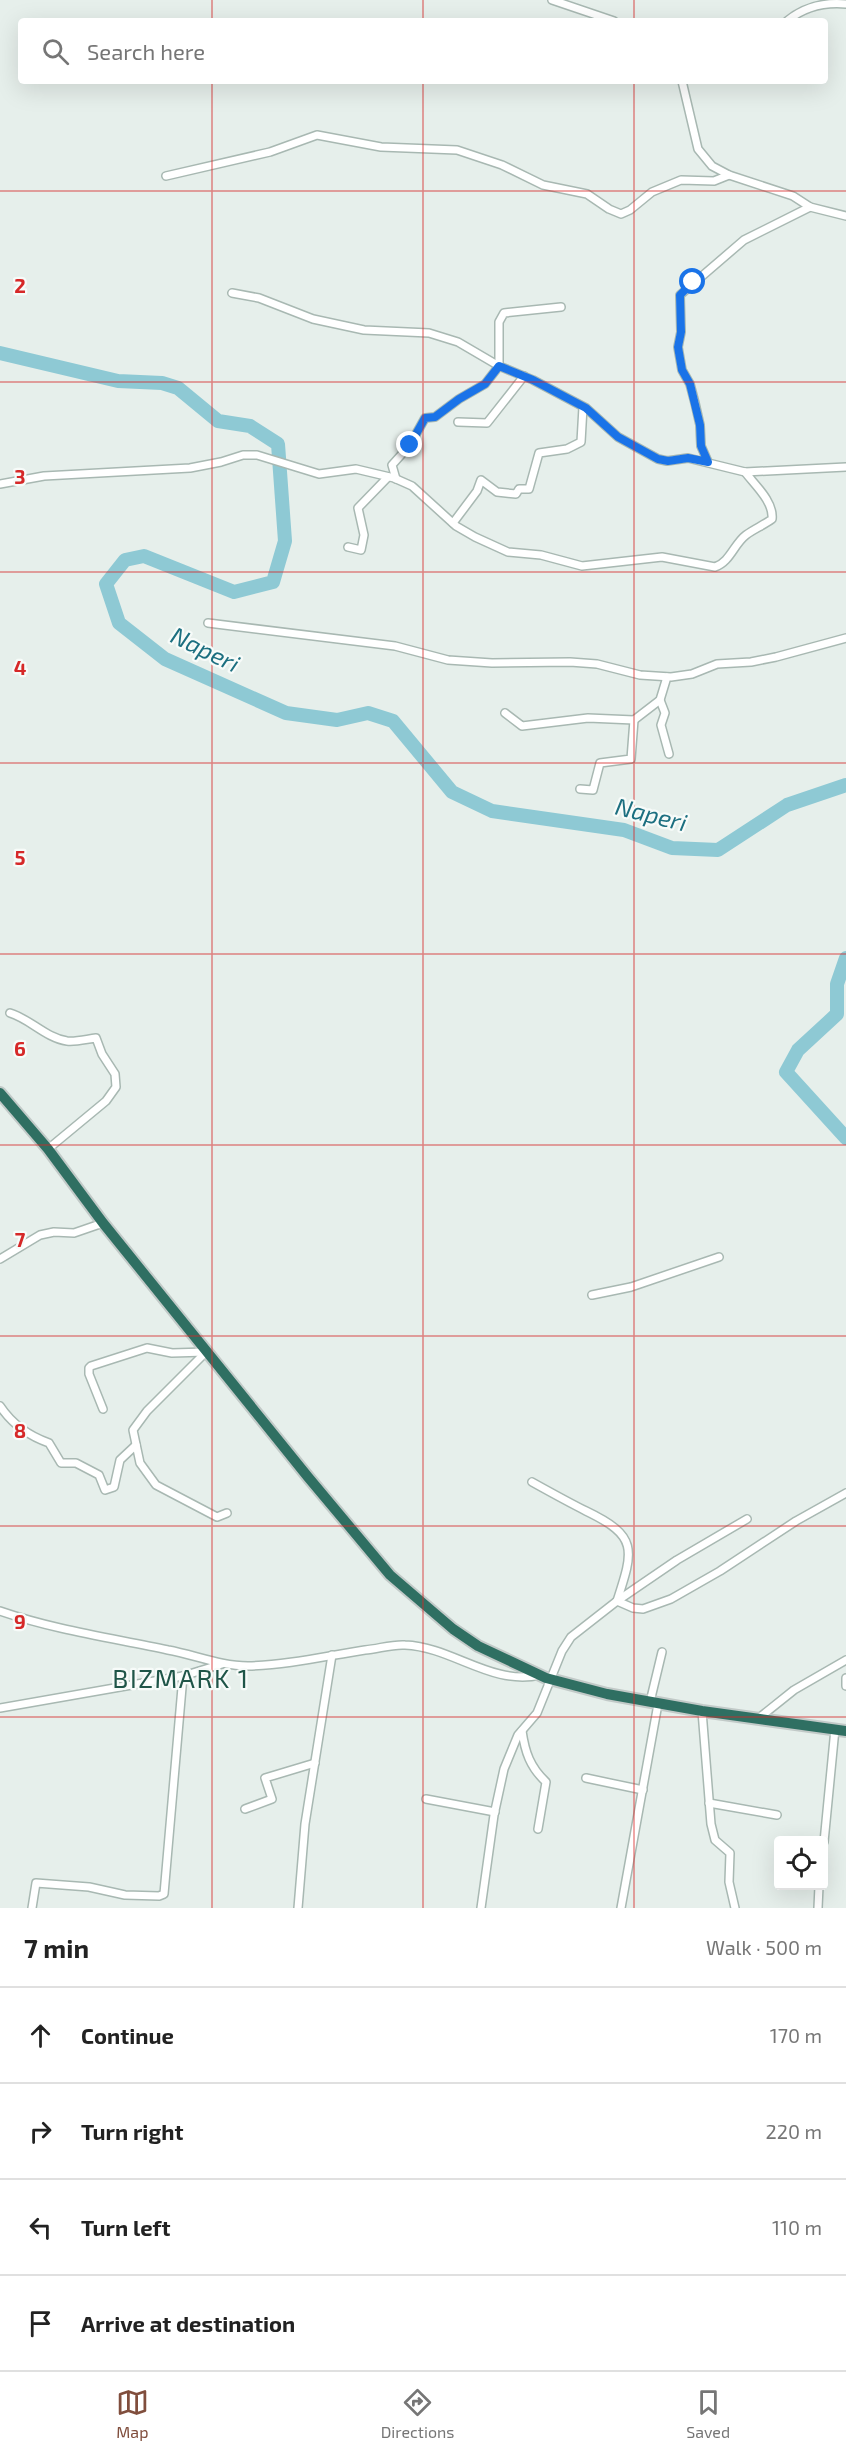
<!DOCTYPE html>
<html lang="en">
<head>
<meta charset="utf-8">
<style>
	:root { --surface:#fff; --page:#f2f2f2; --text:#222; --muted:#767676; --line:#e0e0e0; --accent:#804e3d }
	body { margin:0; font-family:"Exo 2",sans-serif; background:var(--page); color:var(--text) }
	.controls { position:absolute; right:18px; bottom:18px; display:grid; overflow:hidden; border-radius:6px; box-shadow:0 6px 24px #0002 }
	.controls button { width:54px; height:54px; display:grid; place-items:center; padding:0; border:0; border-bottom:2px solid var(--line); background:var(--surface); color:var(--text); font:30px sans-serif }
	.stop { position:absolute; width:18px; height:18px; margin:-14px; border:4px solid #1a73e8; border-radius:50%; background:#fff }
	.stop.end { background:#1a73e8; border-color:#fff; box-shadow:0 2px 6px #0008 }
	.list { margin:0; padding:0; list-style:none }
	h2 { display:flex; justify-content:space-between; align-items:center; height:78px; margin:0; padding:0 24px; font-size:26px }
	h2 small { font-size:20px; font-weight:400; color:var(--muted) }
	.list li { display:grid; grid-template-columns:39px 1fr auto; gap:18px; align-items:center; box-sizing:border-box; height:96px; padding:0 24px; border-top:2px solid var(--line) }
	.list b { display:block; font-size:22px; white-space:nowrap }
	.list em { font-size:20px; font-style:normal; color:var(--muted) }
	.icon { flex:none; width:33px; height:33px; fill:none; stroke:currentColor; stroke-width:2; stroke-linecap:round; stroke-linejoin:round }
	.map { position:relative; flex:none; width:846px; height:1908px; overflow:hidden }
	.search { position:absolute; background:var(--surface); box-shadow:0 6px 24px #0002; left:18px; right:18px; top:18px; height:66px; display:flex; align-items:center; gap:15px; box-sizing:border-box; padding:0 21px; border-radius:6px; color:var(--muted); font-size:22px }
	.sheet { height:462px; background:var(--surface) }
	nav { display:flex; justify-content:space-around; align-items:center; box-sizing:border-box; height:84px; border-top:2px solid var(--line); background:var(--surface); font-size:16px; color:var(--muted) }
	nav a { display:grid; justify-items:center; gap:3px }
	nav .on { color:var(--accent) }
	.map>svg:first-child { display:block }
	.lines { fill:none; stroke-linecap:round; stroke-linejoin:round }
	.river { stroke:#8ec9d4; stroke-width:14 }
	.minor-casing { stroke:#a8b8b2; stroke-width:10 }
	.highway-casing { stroke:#c2cac8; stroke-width:14 }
	.minor { stroke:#fff; stroke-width:7 }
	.highway { stroke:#2f6f62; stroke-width:10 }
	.route { stroke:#1a73e8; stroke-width:8 }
	.grid { fill:none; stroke:#d62828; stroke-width:1.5; stroke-opacity:0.55 }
	.labels { text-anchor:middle; stroke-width:4.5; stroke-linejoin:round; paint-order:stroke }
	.water-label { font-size:24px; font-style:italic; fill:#1c6f80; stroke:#f7fbf9 }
	.quarter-label { font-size:26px; letter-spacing:1.5px; fill:#1f5548; stroke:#f7fbf9 }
	.grid-label { font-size:20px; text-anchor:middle; font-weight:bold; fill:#d62828; stroke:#f7fbf9; stroke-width:4.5; stroke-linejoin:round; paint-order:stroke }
</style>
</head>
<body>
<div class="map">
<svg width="846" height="1908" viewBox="0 0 846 1908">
	<rect width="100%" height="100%" fill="#e6efeb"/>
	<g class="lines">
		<!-- river -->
		<g class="river">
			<path d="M0 353 118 381 162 383 178 388 218 421 250 426 278 444 285 541 273 582 234 592 144 556 125 560 106 584 119 623 165 659 286 713 337 720 368 713 393 721 452 792 492 811 624 830 672 848 718 850 787 805 846 785"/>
			<path d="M846 958 837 984V1014L798 1050 786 1072 846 1138"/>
		</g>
		<defs>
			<g id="minor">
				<path d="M552 0 614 21"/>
				<path d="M787 21C804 7 824 2 846 4"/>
				<path d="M682 81 698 149 712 166 729 175 793 196 810 207 846 216"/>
				<path d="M166 176 270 152 317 135 381 147 457 150 502 165 543 185 587 194 609 209 621 214 630 210 652 192 681 180 714 181 729 175"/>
				<path d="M232 293 259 298 313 319 364 330 429 333 458 342 499 366 533 380 586 408 618 437 658 459 667 461 688 458 745 472 846 467"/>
				<path d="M458 422 487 423 524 376"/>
				<path d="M708 462 701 446 700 425 695 403 690 384 682 370 678 347 681 332 680 295 744 240 810 207"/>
				<path d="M396 479 392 465 410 445 425 418 435 417 459 399 485 384 499 366V322L504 313 561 307"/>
				<path d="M0 484 44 476 190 468 221 462 243 455H257L319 474 356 469 394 478 412 486 456 526 475 537 508 552 541 555 582 566 662 557 715 567C730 562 734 544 746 535 754 529 764 525 772 519 774 502 755 485 745 472"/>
				<path d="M453 523 477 491 481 480 497 492 516 494 519 489H529L539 453 567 449 581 442 583 407"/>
				<path d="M348 547 361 550 364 535 358 508 388 477"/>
				<path d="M208 623 395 646 448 660 492 663 570 662 597 664 640 675 671 677 692 674 717 664 751 662 776 657 846 638"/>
				<path d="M660 700 665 713 661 725 669 754"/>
				<path d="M505 713 522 726 588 718 634 720 660 700 667 677"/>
				<path d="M580 789 593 790 600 763 631 759 634 720"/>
				<path d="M10 1013C30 1019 46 1038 67 1041 76 1042 87 1039 96 1038L102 1054 115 1074 116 1087 106 1101 48 1149"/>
				<path d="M0 1259 40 1235 54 1232 74 1233 103 1223"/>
				<path d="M592 1295 631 1287 719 1257"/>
				<path d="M206 1352 147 1411 133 1430 140 1463 156 1485 217 1517 227 1513"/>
				<path d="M0 1406C12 1424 29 1436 49 1443L61 1463H76L99 1475 105 1490 114 1487 120 1460 136 1445"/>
				<path d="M103 1409 89 1374V1368L91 1366 147 1348 172 1353 206 1352"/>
				<path d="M532 1482C550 1492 568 1502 586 1511 638 1536 634 1549 617 1601"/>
				<path d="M617 1601 677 1560 747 1519"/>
				<path d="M0 1611C55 1630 112 1638 168 1650 195 1655 221 1666 248 1666 288 1665 326 1656 365 1650 378 1649 392 1644 405 1645 453 1647 491 1686 540 1675"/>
				<path d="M846 1678V1686"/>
				<path d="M650 1702 662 1652"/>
				<path d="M0 1708 183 1676 222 1664"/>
				<path d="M702 1711 711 1824 715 1840 730 1853 729 1882 735 1908"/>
				<path d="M759 1718 794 1690 846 1660"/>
				<path d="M522 1731C525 1752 530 1767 546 1782L538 1829"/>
				<path d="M586 1778 643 1790"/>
				<path d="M426 1799 495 1812"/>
				<path d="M709 1803 777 1815"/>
				<path d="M245 1809 272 1799 265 1778 315 1763"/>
				<path d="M824 1842 835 1729"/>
				<path d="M32 1908 36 1883 89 1887 125 1895 159 1896 164 1894 183 1676"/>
				<path d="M298 1908 305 1824 332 1655"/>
				<path d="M481 1908 494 1815 504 1769 518 1735 537 1713 562 1651 571 1637 617 1601 633 1608 643 1609 671 1599 720 1571 796 1521 846 1493"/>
				<path d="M621 1908 658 1704"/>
				<path d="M818 1908 819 1886"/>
			</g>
			<path id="highway" d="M0 1093 48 1149 103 1223 308 1477 390 1575 453 1629 478 1646 546 1678 607 1694 702 1711 846 1731"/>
		</defs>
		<!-- minor casing -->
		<use href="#minor" class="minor-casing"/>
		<!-- highway casing -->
		<use href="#highway" class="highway-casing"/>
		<!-- minor -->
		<use href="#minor" class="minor"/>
		<!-- highway -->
		<use href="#highway" class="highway"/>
	</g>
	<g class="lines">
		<!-- route -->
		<path class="route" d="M410 445 425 418 435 417 459 399 485 384 499 366 533 380 586 408 618 437 658 459 668 461 688 458 708 462 701 446 700 425 690 384 682 370 678 347 681 332 680 295 693 282"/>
	</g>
	<!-- grid -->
	<path class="grid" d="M212 0V21M423 0V21M634 0V21M212 81V1908M423 81V1908M634 81V1908M0 191H846M0 382H846M0 572H846M0 763H846M0 954H846M0 1145H846M0 1336H846M0 1526H846M0 1717H846"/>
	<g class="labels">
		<!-- water labels -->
		<g class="water-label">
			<text transform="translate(205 650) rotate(26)" y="8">Naperi</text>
			<text transform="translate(651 815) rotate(14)" y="8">Naperi</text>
		</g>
		<!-- quarter labels -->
		<g class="quarter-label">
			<text x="181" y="1688">BIZMARK 1</text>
		</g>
	</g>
	<g class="grid-label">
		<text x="20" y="293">2</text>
		<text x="20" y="484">3</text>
		<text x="20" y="675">4</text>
		<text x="20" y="865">5</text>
		<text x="20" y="1056">6</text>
		<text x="20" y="1247">7</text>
		<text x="20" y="1438">8</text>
		<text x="20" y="1629">9</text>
	</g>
</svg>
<div class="controls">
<button><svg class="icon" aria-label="locate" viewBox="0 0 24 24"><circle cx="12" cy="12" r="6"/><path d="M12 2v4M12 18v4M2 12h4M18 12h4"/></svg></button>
</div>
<div class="stop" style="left:693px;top:282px"></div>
<div class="stop end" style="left:410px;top:445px"></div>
<div class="search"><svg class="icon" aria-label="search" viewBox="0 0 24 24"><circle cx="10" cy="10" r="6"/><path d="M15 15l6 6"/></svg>Search here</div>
</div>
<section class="sheet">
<h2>7 min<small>Walk · 500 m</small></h2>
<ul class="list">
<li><svg class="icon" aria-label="ahead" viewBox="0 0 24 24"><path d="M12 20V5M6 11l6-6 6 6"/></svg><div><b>Continue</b></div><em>170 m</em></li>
<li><svg class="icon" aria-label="right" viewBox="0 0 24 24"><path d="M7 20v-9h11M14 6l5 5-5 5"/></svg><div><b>Turn right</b></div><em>220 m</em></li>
<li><svg class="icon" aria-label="left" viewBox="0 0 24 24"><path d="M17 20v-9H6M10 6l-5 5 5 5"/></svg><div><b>Turn left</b></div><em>110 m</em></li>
<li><svg class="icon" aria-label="arrive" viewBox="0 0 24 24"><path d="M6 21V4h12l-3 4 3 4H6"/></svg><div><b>Arrive at destination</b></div></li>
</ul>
</section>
<nav>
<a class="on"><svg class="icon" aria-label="map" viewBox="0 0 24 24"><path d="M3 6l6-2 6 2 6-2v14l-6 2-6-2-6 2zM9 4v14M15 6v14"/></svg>Map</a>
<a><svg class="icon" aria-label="directions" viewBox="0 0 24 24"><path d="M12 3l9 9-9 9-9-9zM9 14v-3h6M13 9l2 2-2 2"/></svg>Directions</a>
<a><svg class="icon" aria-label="saved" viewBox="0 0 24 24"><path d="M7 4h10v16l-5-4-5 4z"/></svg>Saved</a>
</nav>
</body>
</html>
